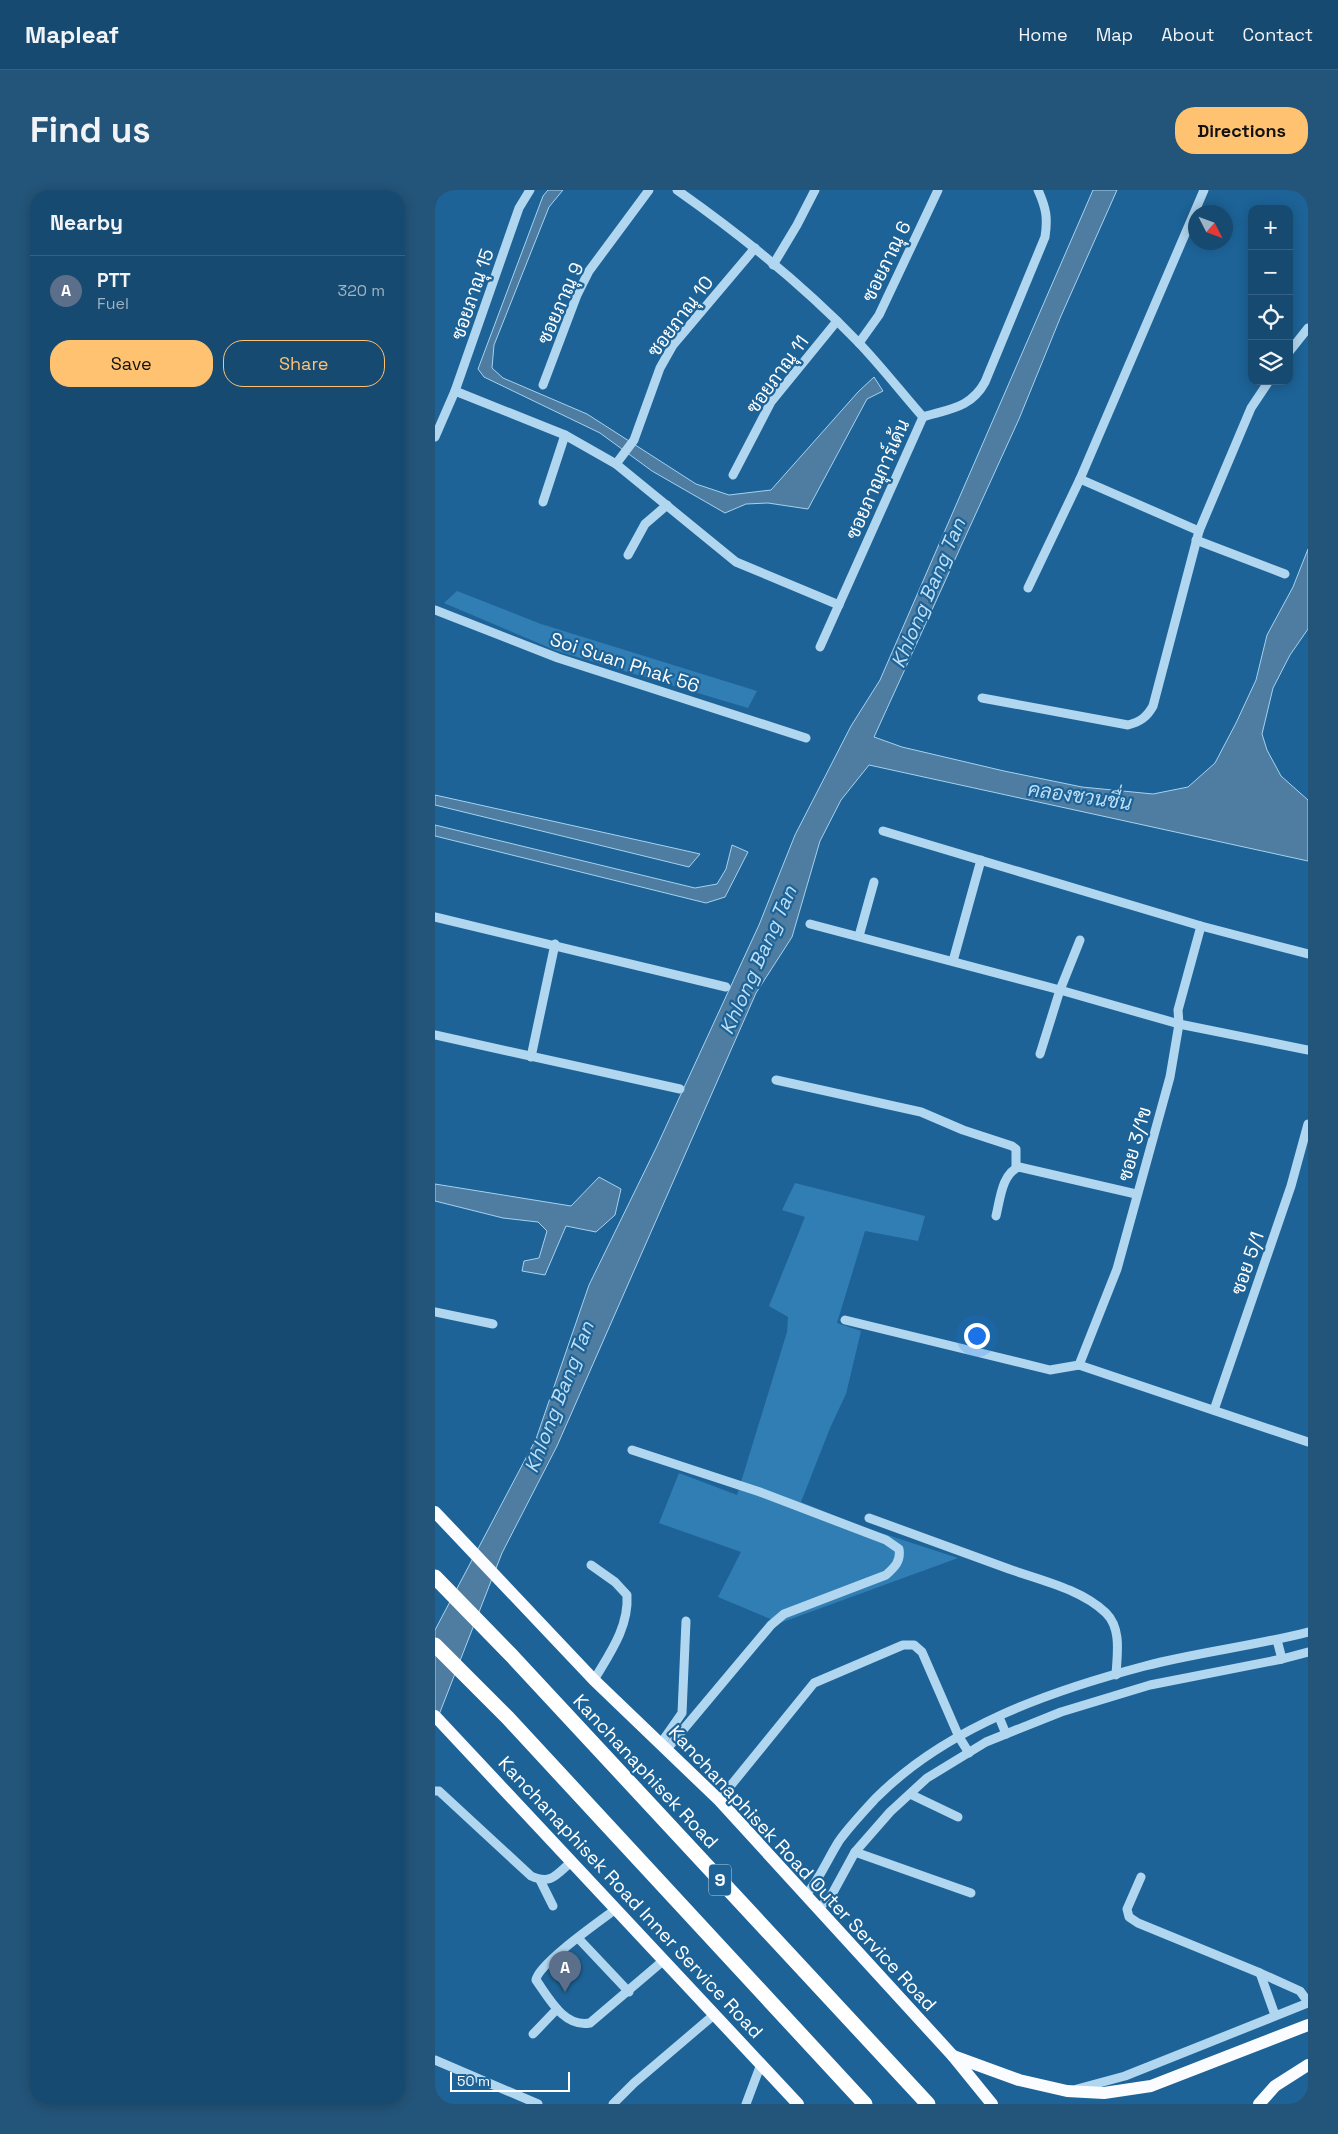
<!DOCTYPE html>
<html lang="en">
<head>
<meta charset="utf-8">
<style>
	:root { --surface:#164a71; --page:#235479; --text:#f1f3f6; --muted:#9eb3c3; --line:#356284; --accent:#ffc270 }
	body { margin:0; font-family:"Space Grotesk",Sarabun,sans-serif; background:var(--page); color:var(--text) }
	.controls { position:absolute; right:15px; top:15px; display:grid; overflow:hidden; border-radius:10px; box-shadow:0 2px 12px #0003 }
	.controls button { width:45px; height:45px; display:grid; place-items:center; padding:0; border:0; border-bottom:1px solid var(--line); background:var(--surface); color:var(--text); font:25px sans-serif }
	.compass { position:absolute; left:753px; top:15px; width:45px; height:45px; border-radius:50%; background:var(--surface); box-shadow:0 2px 12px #0003; rotate:132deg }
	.scale { position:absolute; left:15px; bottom:12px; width:120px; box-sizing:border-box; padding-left:5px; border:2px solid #fff; border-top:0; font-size:14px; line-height:18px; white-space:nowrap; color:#fff; -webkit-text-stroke:4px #1d6397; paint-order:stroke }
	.you { position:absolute; left:541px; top:1145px; width:18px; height:18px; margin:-12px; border:4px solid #fff; border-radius:50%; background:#1a73e8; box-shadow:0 0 0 8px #1a73e833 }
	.badge { display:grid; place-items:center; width:32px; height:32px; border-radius:50%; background:var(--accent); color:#fff; font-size:16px; font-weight:700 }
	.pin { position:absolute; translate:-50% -41px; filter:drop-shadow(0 1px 2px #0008) }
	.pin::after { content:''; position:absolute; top:26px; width:18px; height:15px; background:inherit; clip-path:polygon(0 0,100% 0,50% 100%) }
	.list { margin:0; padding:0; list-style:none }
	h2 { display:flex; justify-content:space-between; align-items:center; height:65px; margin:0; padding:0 20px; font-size:21px }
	h2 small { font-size:16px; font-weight:400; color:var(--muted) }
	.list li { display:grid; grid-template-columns:32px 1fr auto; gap:15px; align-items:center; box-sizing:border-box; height:70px; padding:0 20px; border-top:1px solid var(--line) }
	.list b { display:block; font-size:19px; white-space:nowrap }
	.list p { margin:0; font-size:16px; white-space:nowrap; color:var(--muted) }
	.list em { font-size:16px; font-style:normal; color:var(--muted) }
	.actions { display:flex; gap:10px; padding:15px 20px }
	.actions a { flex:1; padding:11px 0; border:1px solid var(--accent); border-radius:20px; text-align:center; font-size:18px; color:var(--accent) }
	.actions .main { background:var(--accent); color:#111 }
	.icon { flex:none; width:28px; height:28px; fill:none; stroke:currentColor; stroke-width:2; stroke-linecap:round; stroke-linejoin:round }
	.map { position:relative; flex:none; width:873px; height:1914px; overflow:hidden; border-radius:20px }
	header { display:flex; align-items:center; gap:30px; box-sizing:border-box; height:70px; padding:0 25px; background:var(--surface); border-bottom:1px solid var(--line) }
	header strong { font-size:24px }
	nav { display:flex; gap:28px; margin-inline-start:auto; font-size:18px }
	.intro { display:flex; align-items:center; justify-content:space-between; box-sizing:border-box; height:120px; padding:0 30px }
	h1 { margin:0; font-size:35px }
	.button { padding:12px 22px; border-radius:20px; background:var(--accent); color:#111; font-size:18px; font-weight:700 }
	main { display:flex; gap:30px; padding:0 30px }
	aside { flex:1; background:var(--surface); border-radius:20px; box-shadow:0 2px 12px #0003 }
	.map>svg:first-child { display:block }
	.green { fill:#317eb4 }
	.water { fill:#4e7da1; stroke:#a4d2f1 }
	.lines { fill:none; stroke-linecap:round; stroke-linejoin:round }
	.minor { stroke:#b1d6ef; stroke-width:9 }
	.major { stroke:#fafcff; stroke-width:12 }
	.highway { stroke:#fff; stroke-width:15 }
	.labels { text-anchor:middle; stroke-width:4.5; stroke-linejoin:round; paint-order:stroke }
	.shield { fill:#1d6397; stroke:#bbd0e0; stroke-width:1 }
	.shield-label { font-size:18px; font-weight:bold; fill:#fff }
	.street-label { font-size:19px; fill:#fff; stroke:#1d6397 }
	.water-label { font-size:20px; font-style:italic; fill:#bedff6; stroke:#1d6397 }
</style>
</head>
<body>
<header>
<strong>Mapleaf</strong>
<nav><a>Home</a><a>Map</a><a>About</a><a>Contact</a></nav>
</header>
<div class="intro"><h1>Find us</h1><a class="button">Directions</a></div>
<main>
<aside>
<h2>Nearby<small></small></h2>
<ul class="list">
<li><span class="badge" style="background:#5c6f8a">A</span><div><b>PTT</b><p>Fuel</p></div><em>320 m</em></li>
</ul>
<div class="actions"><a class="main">Save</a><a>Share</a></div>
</aside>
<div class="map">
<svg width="873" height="1914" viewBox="0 0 873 1914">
	<rect width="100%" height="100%" fill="#1d6397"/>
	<!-- green -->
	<g class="green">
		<path d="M22 401 106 434 322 501 313 518 122 461 9 413Z"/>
		<path d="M360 993 490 1026 483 1051 430 1041 402 1133 426 1141 411 1204 395 1238 366 1312 428 1337 523 1368 345 1433 283 1407 306 1362 224 1333 244 1283 302 1305 352 1142 353 1127 334 1116 370 1027 347 1020Z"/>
	</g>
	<!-- water -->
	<g class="water">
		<path d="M113 0H128L114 17 59 155 57 178 68 188 152 224 261 294 294 305 336 300 423 202 439 187 448 201 432 209 373 319 333 313 311 314 290 323 217 281 165 243 49 187 43 179 108 6Z"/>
		<path d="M658 0H682L626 126 584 229 439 547 467 557 569 581 647 597 718 604 753 597 780 573 801 533 821 490 832 445 858 397 873 359V439L855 465 838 498 827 544 832 560 846 586 873 610V671L434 575 406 610 385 651 357 747 321 803 122 1256 67 1363 0 1535V1440L101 1249 154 1095 222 956 324 735 360 645 416 536 445 490Z"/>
		<path d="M0 605 243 659 265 664 254 677 0 615Z"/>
		<path d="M0 635 260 698 282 694 291 679 297 655 313 662 290 707 271 713 0 646Z"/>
		<path d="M164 987 186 999 180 1025 161 1042 131 1036 110 1085 87 1081 89 1071 104 1068 112 1041 103 1032 68 1028 0 1011V994L136 1016Z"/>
	</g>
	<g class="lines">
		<!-- minor -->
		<g class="minor">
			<path d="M242 0C306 45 369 96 423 152 446 176 466 202 488 227"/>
			<path d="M338 75 362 35 380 0"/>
			<path d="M424 153 444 125 503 0"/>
			<path d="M854 162 873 138"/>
			<path d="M108 195 142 105 154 81 214 0"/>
			<path d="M20 201 130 245 181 274 301 372 404 415"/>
			<path d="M0 247 20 201 84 18 95 0"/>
			<path d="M181 274 199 250 225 178 238 155 320 58"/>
			<path d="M298 285 336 212 402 131"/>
			<path d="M645 289 764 341"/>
			<path d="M108 312 130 245"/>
			<path d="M761 350 850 384"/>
			<path d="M193 365 210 334 232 315"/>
			<path d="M593 398 645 289 769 0"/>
			<path d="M0 420 123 468 371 548"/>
			<path d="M385 457 488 227C514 219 536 218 550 192L610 47C613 27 611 18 603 0"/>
			<path d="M547 508 693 535C705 532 712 527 718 516L764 341 816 218 834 191"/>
			<path d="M448 641 766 736 873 764"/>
			<path d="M0 727 291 797"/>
			<path d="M375 734 625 800 744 834 873 860"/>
			<path d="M424 746 439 692"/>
			<path d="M518 771 546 670"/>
			<path d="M0 845 245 899"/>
			<path d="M605 864 625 800 645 750"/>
			<path d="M96 867 120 754"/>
			<path d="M341 890 486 922 528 940 577 956 581 959V978"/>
			<path d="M561 1026C565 1010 567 983 584 977L701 1004"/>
			<path d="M0 1122 58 1134"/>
			<path d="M410 1130 615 1180 644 1175 873 1252"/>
			<path d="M644 1175 682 1079 735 887 744 834 743 820 766 736"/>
			<path d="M779 1220 856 996 873 934"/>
			<path d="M197 1260 325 1302 451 1350 464 1359C466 1371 460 1377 451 1385L349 1424 336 1435 232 1559"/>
			<path d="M434 1328C480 1345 527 1362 574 1379 605 1390 646 1399 671 1423 687 1439 682 1465 681 1485"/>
			<path d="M156 1375 180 1392 192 1405C194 1437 175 1463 159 1490"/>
			<path d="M842 1450 847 1469"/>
			<path d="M564 1527 571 1544"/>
			<path d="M226 1553 247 1523 251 1431"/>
			<path d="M0 1601H4L96 1686C116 1695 121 1685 136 1672"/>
			<path d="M475 1604 523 1627"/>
			<path d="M284 1610 379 1493 468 1455H479L487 1462 524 1547 534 1563"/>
			<path d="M420 1662 536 1703"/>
			<path d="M706 1687 692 1719 694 1727 703 1733 825 1783 865 1801 873 1812"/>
			<path d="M105 1690 118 1716"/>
			<path d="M370 1706C385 1689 392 1670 404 1651 414 1637 429 1621 441 1608 512 1537 615 1501 710 1476 764 1462 819 1456 873 1442"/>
			<path d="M181 1719C165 1731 103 1774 101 1790 114 1808 129 1838 155 1833L229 1770"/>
			<path d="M383 1719 396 1706 420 1662 455 1622 492 1588 551 1552 626 1522 715 1495 847 1469 873 1462"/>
			<path d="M143 1748 194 1802"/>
			<path d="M825 1783 840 1825"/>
			<path d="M98 1844 122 1819"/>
			<path d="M0 1870 103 1914"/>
			<path d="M642 1899 690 1886 873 1813"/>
			<path d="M178 1914 199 1893 280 1824"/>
			<path d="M311 1914 326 1874"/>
		</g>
		<!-- major -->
		<g class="major">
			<path d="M0 1322 159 1490 284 1610 518 1866 557 1914"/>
			<path d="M0 1526 363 1914"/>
			<path d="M518 1866 584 1890 632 1901 669 1903 716 1896 873 1835"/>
			<path d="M824 1914 840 1896 873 1875"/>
		</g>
		<!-- highway -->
		<g class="highway">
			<path d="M0 1387 77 1466 493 1914"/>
			<path d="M0 1455 73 1528 430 1914"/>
		</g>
	</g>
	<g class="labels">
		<!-- shield labels -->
		<rect class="shield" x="274" y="1674.5" width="22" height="31" rx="4"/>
		<g class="shield-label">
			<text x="285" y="1696">9</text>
		</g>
		<!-- street labels -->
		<g class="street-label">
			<text transform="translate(451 71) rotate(-64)" y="7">ซอยภาณุ 6</text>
			<text transform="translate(37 104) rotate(-71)" y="7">ซอยภาณุ 15</text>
			<text transform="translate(125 113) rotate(-66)" y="7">ซอยภาณุ 9</text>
			<text transform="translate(245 126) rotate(-53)" y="7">ซอยภาณุ 10</text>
			<text transform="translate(342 184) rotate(-54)" y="7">ซอยภาณุ 11</text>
			<text transform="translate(442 289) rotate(-66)" y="7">ซอยภาณุการ์เด้น</text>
			<text transform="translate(190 472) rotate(18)" y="7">Soi Suan Phak 56</text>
			<text transform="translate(699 954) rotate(-74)" y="7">ซอย 3/1ข</text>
			<text transform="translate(812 1073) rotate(-71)" y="7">ซอย 5/1</text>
			<text transform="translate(211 1581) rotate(47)" y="7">Kanchanaphisek Road</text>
			<text transform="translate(368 1678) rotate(47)" y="7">Kanchanaphisek Road Outer Service Road</text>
			<text transform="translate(196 1707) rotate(47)" y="7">Kanchanaphisek Road Inner Service Road</text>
		</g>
		<!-- water labels -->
		<g class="water-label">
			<text transform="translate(493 403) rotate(-67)" y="7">Khlong Bang Tan</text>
			<text transform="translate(645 606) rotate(8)" y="7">คลองชวนชื่น</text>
			<text transform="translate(323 770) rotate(-66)" y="7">Khlong Bang Tan</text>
			<text transform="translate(124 1207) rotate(-69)" y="7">Khlong Bang Tan</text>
		</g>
	</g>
</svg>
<div class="controls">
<button>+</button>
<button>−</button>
<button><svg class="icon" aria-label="locate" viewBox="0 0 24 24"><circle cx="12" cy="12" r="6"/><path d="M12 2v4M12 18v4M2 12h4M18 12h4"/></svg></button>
<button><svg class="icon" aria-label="layers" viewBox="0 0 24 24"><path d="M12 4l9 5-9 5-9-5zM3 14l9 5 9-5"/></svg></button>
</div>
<svg class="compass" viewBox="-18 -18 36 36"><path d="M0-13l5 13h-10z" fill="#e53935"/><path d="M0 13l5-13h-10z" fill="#9eb3c3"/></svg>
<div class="scale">50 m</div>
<div class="you"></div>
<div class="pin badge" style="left:130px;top:1802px;background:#5c6f8a">A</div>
</div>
</main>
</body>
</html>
